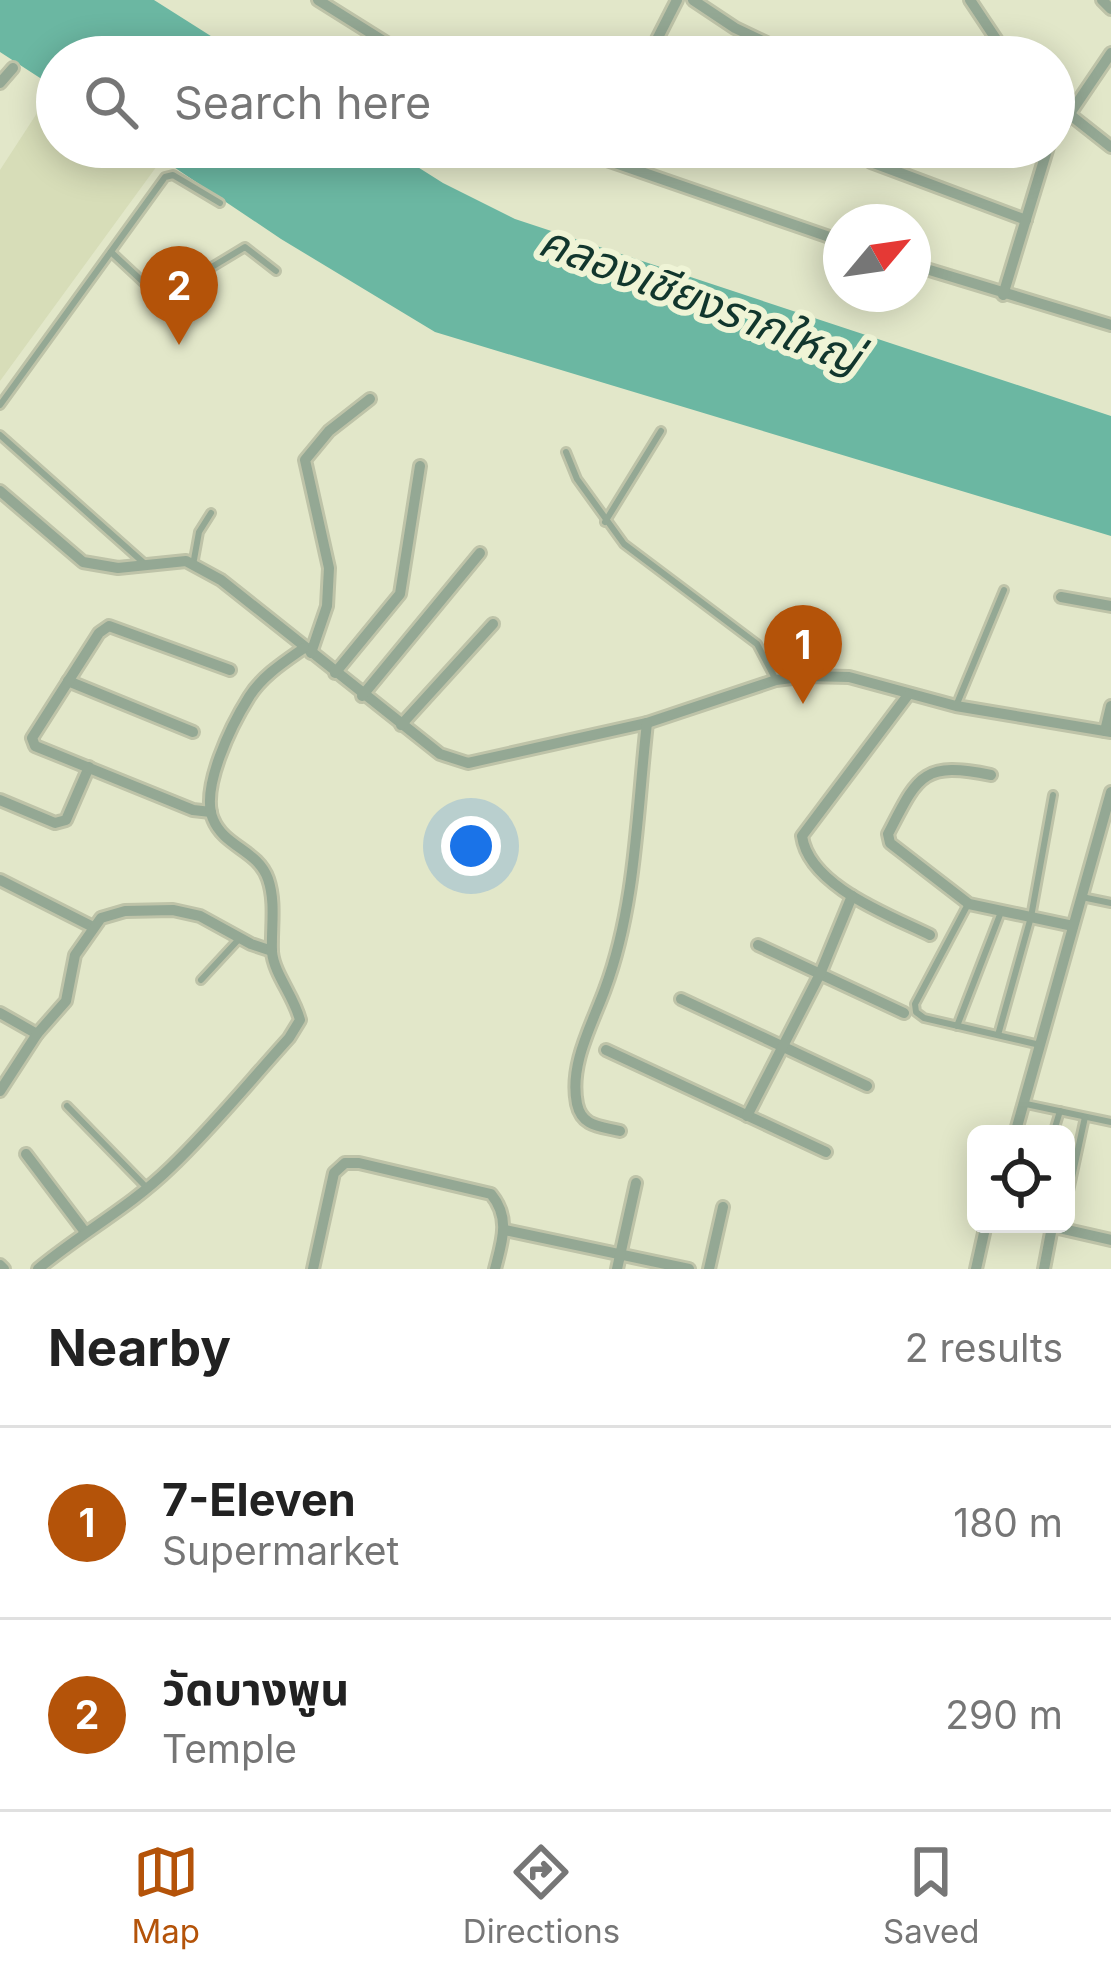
<!DOCTYPE html>
<html lang="en">
<head>
<meta charset="utf-8">
<style>
	:root { --surface:#fff; --page:#f6f6f6; --text:#222; --muted:#767676; --line:#e0e0e0; --accent:#b45309 }
	body { margin:0; font-family:Inter,"Noto Sans Thai",sans-serif; background:var(--page); color:var(--text) }
	.controls { position:absolute; right:36px; bottom:36px; display:grid; overflow:hidden; border-radius:18px; box-shadow:0 6px 30px #0003 }
	.controls button { width:108px; height:108px; display:grid; place-items:center; padding:0; border:0; border-bottom:3px solid var(--line); background:var(--surface); color:var(--text); font:60px sans-serif }
	.compass { position:absolute; left:823px; top:204px; width:108px; height:108px; border-radius:50%; background:var(--surface); box-shadow:0 6px 30px #0003; rotate:61deg }
	.you { position:absolute; left:471px; top:846px; width:42px; height:42px; margin:-30px; border:9px solid #fff; border-radius:50%; background:#1a73e8; box-shadow:0 0 0 18px #1a73e833 }
	.badge { display:grid; place-items:center; width:78px; height:78px; border-radius:50%; background:var(--accent); color:#fff; font-size:39px; font-weight:700 }
	.pin { position:absolute; translate:-50% -99px; filter:drop-shadow(0 3px 6px #0008) }
	.pin::after { content:''; position:absolute; top:63px; width:42px; height:36px; background:inherit; clip-path:polygon(0 0,100% 0,50% 100%) }
	.list { margin:0; padding:0; list-style:none }
	h2 { display:flex; justify-content:space-between; align-items:center; height:156px; margin:0; padding:0 48px; font-size:51px }
	h2 small { font-size:39px; font-weight:400; color:var(--muted) }
	.list li { display:grid; grid-template-columns:78px 1fr auto; gap:36px; align-items:center; box-sizing:border-box; height:192px; padding:0 48px; border-top:3px solid var(--line) }
	.list b { display:block; font-size:45px; white-space:nowrap }
	.list p { margin:0; font-size:39px; white-space:nowrap; color:var(--muted) }
	.list em { font-size:39px; font-style:normal; color:var(--muted) }
	.icon { flex:none; width:66px; height:66px; fill:none; stroke:currentColor; stroke-width:2; stroke-linecap:round; stroke-linejoin:round }
	.map { position:relative; flex:none; width:1111px; height:1269px; overflow:hidden }
	.search { position:absolute; background:var(--surface); box-shadow:0 6px 30px #0003; left:36px; right:36px; top:36px; height:132px; display:flex; align-items:center; gap:30px; box-sizing:border-box; padding:0 42px; border-radius:66px; color:var(--muted); font-size:45px }
	.sheet { height:540px; background:var(--surface) }
	nav { display:flex; justify-content:space-around; align-items:center; box-sizing:border-box; height:168px; border-top:3px solid var(--line); background:var(--surface); font-size:33px; color:var(--muted) }
	nav a { display:grid; justify-items:center; gap:6px }
	nav .on { color:var(--accent) }
	.map>svg:first-child { display:block }
	.built { fill:#d7ddb8 }
	.water { fill:#6bb7a2 }
	.lines { fill:none; stroke-linecap:round; stroke-linejoin:round }
	.service-casing { stroke:#bec3a8; stroke-width:12 }
	.minor-casing { stroke:#bec3a8; stroke-width:16 }
	.service { stroke:#94a894; stroke-width:6 }
	.minor { stroke:#94a894; stroke-width:10 }
	.labels { text-anchor:middle; stroke-width:12; stroke-linejoin:round; paint-order:stroke }
	.water-label { font-size:45px; font-style:italic; fill:#11362d; stroke:#eff4d6 }
</style>
</head>
<body>
<div class="map">
<svg width="1111" height="1269" viewBox="0 0 1111 1269">
	<rect width="100%" height="100%" fill="#e2e7c9"/>
	<!-- built -->
	<path class="built" d="M54 87 57 89V147H144L162 159 0 381V170Z"/>
	<!-- water -->
	<g class="water">
		<path d="M0 0H154L244 57H57V89L0 52Z"/>
		<path d="M144 147H386L443 183 515 219 1111 416V536L435 332 281 239Z"/>
	</g>
	<g class="lines">
		<defs>
			<g id="service">
				<path d="M111 252 156 294H167L245 247 276 271"/>
				<path d="M0 405 165 177 173 175 220 203"/>
				<path d="M0 435 145 564"/>
				<path d="M566 452 577 479 624 544 757 644 776 680"/>
				<path d="M605 522 661 431"/>
				<path d="M193 565 199 532 211 513"/>
				<path d="M956 706 1004 590"/>
				<path d="M1082 897 1111 903"/>
				<path d="M967 906 915 1004 916 1012 924 1018 1040 1045"/>
				<path d="M201 980 239 939"/>
				<path d="M957 1026 1001 912"/>
				<path d="M998 1035 1031 917 1053 795"/>
				<path d="M1026 1104 1111 1122"/>
				<path d="M67 1106 147 1188"/>
				<path d="M1053 1134 1060 1111"/>
				<path d="M1066 1205 1085 1117"/>
			</g>
			<g id="minor">
				<path d="M318 0 409 57"/>
				<path d="M693 0 735 28 796 57"/>
				<path d="M970 0 1008 57"/>
				<path d="M1102 0 1111 9"/>
				<path d="M648 57 677 0"/>
				<path d="M0 83 13 68"/>
				<path d="M1054 102 1111 147"/>
				<path d="M1054 137 1111 53"/>
				<path d="M569 147 841 241"/>
				<path d="M871 162 1026 220"/>
				<path d="M913 265 1111 325"/>
				<path d="M1003 295 1048 147"/>
				<path d="M0 491 83 562 118 568 186 561 221 580 440 754 468 763 647 723 776 680 808 676 849 677 956 706 1111 732"/>
				<path d="M1061 597 1111 606"/>
				<path d="M311 653 327 606 329 568 305 460 329 431 370 399"/>
				<path d="M335 673 400 594 420 466"/>
				<path d="M68 681 193 732"/>
				<path d="M908 695 802 836C809 886 889 915 930 935"/>
				<path d="M362 696 480 553"/>
				<path d="M401 725 493 624"/>
				<path d="M1105 731 1111 706"/>
				<path d="M991 775C922 761 918 776 888 834L890 843 969 904 1073 926"/>
				<path d="M0 800 55 823 66 820 89 767"/>
				<path d="M211 812 193 810 35 746 32 738 99 633 109 626 230 670"/>
				<path d="M0 880 93 927"/>
				<path d="M758 945 904 1013"/>
				<path d="M681 999 867 1086"/>
				<path d="M0 1013 37 1034"/>
				<path d="M606 1050 826 1152"/>
				<path d="M0 1091 37 1034 66 1001 75 955 101 918 125 911 173 910 200 916 251 944 272 951"/>
				<path d="M747 1116 820 974 852 896"/>
				<path d="M620 1131C600 1126 582 1127 577 1104 569 1064 592 1025 605 989 636 906 637 810 647 723"/>
				<path d="M1015 1134 1111 792"/>
				<path d="M26 1154 85 1232"/>
				<path d="M1041 1224 1111 1240"/>
				<path d="M505 1230 689 1269"/>
				<path d="M0 1265 4 1269"/>
				<path d="M38 1269C81 1233 130 1207 170 1168 212 1128 250 1081 289 1038L300 1020C294 996 274 974 272 952 271 928 276 902 268 879 258 850 224 847 213 819 200 788 232 724 249 697 262 676 284 662 304 648"/>
				<path d="M313 1269 334 1173 345 1163H359L491 1194C511 1218 502 1242 495 1269"/>
				<path d="M617 1269 636 1183"/>
				<path d="M709 1269 723 1207"/>
				<path d="M976 1269 986 1224"/>
				<path d="M1044 1269 1052 1227"/>
			</g>
		</defs>
		<!-- service casing -->
		<use href="#service" class="service-casing"/>
		<!-- minor casing -->
		<use href="#minor" class="minor-casing"/>
		<!-- service -->
		<use href="#service" class="service"/>
		<!-- minor -->
		<use href="#minor" class="minor"/>
	</g>
	<g class="labels">
		<!-- water labels -->
		<g class="water-label">
			<text transform="translate(700 299) rotate(21)" y="16">คลองเชียงรากใหญ่</text>
		</g>
	</g>
</svg>
<div class="controls">
<button><svg class="icon" aria-label="locate" viewBox="0 0 24 24"><circle cx="12" cy="12" r="6"/><path d="M12 2v4M12 18v4M2 12h4M18 12h4"/></svg></button>
</div>
<svg class="compass" viewBox="-18 -18 36 36"><path d="M0-13l5 13h-10z" fill="#e53935"/><path d="M0 13l5-13h-10z" fill="#767676"/></svg>
<div class="you"></div>
<div class="pin badge" style="left:803px;top:704px">1</div>
<div class="pin badge" style="left:179px;top:345px">2</div>
<div class="search"><svg class="icon" aria-label="search" viewBox="0 0 24 24"><circle cx="10" cy="10" r="6"/><path d="M15 15l6 6"/></svg>Search here</div>
</div>
<section class="sheet">
<h2>Nearby<small>2 results</small></h2>
<ul class="list">
<li><span class="badge">1</span><div><b>7-Eleven</b><p>Supermarket</p></div><em>180 m</em></li>
<li><span class="badge">2</span><div><b>วัดบางพูน</b><p>Temple</p></div><em>290 m</em></li>
</ul>
</section>
<nav>
<a class="on"><svg class="icon" aria-label="map" viewBox="0 0 24 24"><path d="M3 6l6-2 6 2 6-2v14l-6 2-6-2-6 2zM9 4v14M15 6v14"/></svg>Map</a>
<a><svg class="icon" aria-label="directions" viewBox="0 0 24 24"><path d="M12 3l9 9-9 9-9-9zM9 14v-3h6M13 9l2 2-2 2"/></svg>Directions</a>
<a><svg class="icon" aria-label="saved" viewBox="0 0 24 24"><path d="M7 4h10v16l-5-4-5 4z"/></svg>Saved</a>
</nav>
</body>
</html>
